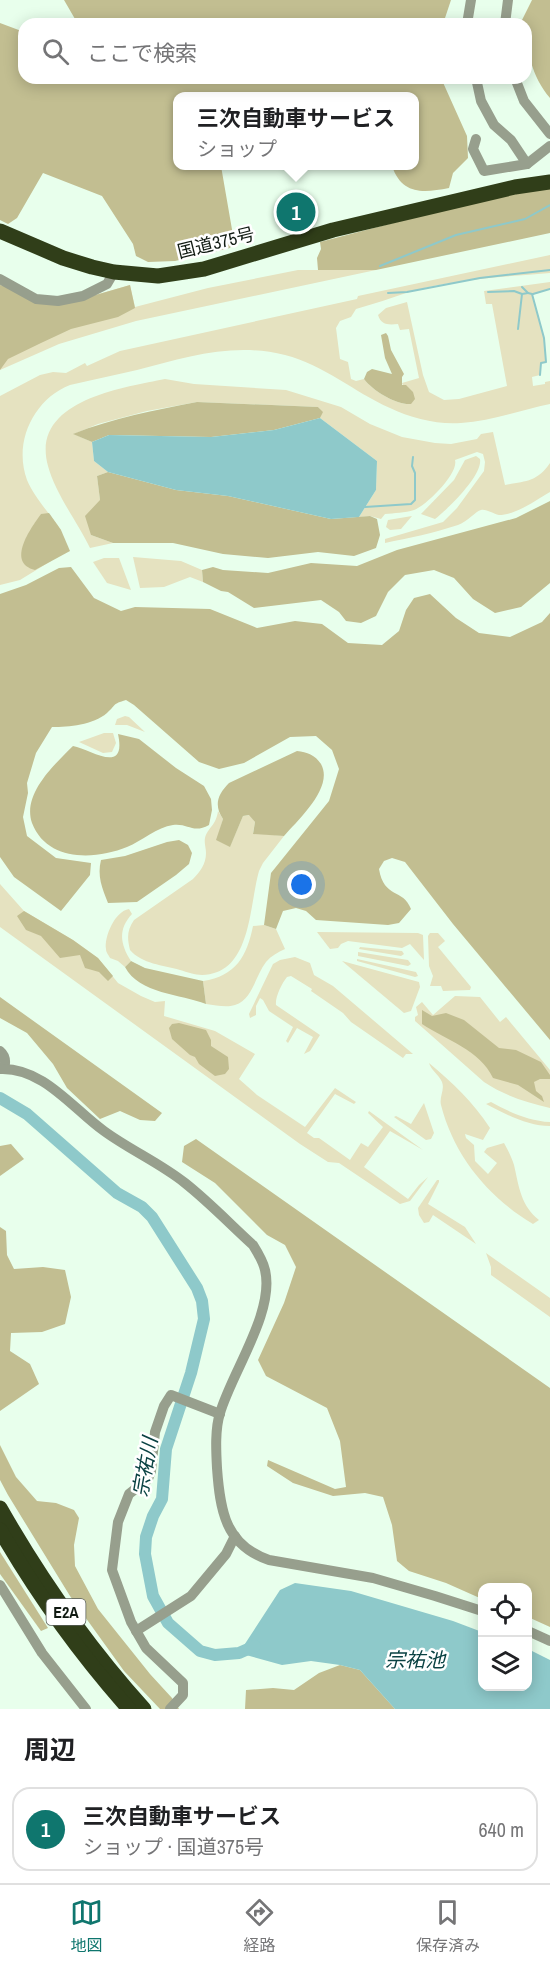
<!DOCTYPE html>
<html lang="ja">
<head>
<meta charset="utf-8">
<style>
	:root { --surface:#fff; --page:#f6f6f6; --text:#202124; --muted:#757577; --line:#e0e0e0; --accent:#0f766e }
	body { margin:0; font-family:"Archivo Narrow","Noto Sans JP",sans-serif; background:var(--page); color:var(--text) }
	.controls { position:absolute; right:18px; bottom:18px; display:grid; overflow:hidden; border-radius:12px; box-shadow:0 3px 15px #0003 }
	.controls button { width:54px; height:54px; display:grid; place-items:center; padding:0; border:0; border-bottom:2px solid var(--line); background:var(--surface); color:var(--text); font:30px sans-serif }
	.you { position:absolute; left:302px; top:885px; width:21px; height:21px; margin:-15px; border:4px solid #fff; border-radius:50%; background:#1a73e8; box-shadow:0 0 0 9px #1a73e833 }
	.badge { display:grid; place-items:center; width:39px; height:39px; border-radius:50%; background:var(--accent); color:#fff; font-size:20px; font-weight:700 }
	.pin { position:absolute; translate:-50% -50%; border:3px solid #fff; box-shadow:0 2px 6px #0006 }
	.popup { position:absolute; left:173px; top:92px; width:246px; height:78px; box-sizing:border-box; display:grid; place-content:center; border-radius:12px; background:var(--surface); filter:drop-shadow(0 2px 4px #0005); font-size:20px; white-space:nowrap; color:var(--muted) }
	.popup b { font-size:22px; color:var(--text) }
	.popup::after { content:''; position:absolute; left:50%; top:100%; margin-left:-12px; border:12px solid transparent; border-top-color:var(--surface) }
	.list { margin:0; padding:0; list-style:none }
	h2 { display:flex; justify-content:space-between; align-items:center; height:78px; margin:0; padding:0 24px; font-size:26px }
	h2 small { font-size:20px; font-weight:400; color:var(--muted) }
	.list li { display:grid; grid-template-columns:39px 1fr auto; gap:18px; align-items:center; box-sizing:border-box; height:84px; margin:0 12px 12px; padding:0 12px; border:2px solid var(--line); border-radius:18px }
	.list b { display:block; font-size:22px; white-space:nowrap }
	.list p { margin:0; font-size:20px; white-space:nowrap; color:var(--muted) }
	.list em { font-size:20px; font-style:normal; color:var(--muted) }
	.icon { flex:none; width:33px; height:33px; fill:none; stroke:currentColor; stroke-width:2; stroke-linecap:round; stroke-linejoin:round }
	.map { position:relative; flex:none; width:550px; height:1709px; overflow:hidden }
	.search { position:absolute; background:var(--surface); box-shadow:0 3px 15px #0003; left:18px; right:18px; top:18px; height:66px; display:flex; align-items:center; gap:15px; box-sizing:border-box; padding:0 21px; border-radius:18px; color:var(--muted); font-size:22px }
	.sheet { height:174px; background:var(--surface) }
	nav { display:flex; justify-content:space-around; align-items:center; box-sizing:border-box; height:84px; border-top:2px solid var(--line); background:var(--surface); font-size:16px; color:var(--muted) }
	nav a { display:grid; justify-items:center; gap:3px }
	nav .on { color:var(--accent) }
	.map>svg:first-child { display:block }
	.green { fill:#e5e2c0 }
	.forest { fill:#c2be91 }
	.water { fill:#8ec9ca }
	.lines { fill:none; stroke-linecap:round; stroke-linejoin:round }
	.stream { stroke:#8ec9ca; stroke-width:2 }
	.river { stroke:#8ec9ca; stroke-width:12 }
	.minor { stroke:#979f8d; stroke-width:10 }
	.highway { stroke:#303e19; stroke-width:15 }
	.labels { text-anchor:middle; stroke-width:5; stroke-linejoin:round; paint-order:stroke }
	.shield { fill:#fff; stroke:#585f59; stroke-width:1.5 }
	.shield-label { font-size:16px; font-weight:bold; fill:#101a12 }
	.street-label { font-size:18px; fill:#101a12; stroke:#fff }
	.water-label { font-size:20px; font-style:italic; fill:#0a4243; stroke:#fff }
</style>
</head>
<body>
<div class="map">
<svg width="550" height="1709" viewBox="0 0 550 1709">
	<rect width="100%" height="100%" fill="#e8ffec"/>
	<!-- green -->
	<g class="green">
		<path d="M550 255V273C503 277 454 279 409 292 391 298 374 304 356 309L351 317 340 321 336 328 340 359 348 362 351 379 356 381 364 379C373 391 396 405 411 404L402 383 419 378 409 329 400 330 398 324C388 325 381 325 378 315L386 308 407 302 423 375 429 392 444 400 459 399 507 386 492 304H486L484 291 550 282V289L532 295 544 338 546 362 541 363 540 375 532 377 533 386 545 384V382L550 381V404C521 410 491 421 461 423 438 425 411 418 390 408 354 392 324 365 285 355 234 342 186 357 137 370 115 375 92 380 70 385 34 399 13 442 27 480 34 497 50 514 61 530L51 561 20 580 0 585V396L40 375 53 372 66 373 85 363 87 366 120 351 357 299 358 296Z"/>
		<path d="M298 270H376L136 321 59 344 0 370V285L68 303 130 285 135 307 208 288Z"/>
		<path d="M165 379 194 384 286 390 341 407 370 424 402 437 435 443 451 444 477 439 481 434 493 432 505 485C526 481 537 482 550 463V492C536 500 516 515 499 515 493 514 487 509 481 510 476 511 467 522 458 525 434 533 409 538 385 543V539L443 522 457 508 484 471 485 462 483 454 477 452 455 460C459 473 427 505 414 510 405 513 394 513 385 514L381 519 370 516 359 517 376 490 377 461 320 418 322 412 318 407 197 402 147 411 98 424 74 434 92 442 94 461 108 472 97 476 100 500 91 535 113 543 90 548C78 523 55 493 48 466 30 401 121 388 165 379Z"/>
		<path d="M476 456 480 459C483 475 448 509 435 519L421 514 454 480 465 460Z"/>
		<path d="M412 516 401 529 390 530 386 527 388 520Z"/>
		<path d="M133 557 181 561 202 570 203 582 190 577 164 587 140 588Z"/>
		<path d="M104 558H119L131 590 107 583 93 562Z"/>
		<path d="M125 716 129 717 145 732 127 725H115L117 719Z"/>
		<path d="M104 733H113L116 743 112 752 103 753 79 742Z"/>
		<path d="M218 811 223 819 217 840 230 846 243 816 250 815 255 822 253 833 284 836 263 863 259 871C249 905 252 974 202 975 195 975 187 972 180 970 163 965 142 964 130 950 127 938 127 930 134 920L193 879C200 872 206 864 206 853 206 848 204 843 205 838 208 827 216 826 218 811Z"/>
		<path d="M0 884 24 911 73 940 98 958 118 983 141 996 155 1002 165 1001 164 1016 215 1031 255 1054 239 1079 257 1095 305 1127 335 1088 356 1102 354 1104 335 1094 307 1133 314 1138H319L350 1160 361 1143 368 1147 383 1127 368 1113 369 1111 423 1150 390 1131 364 1167 408 1199 419 1185 428 1177 410 1201 400 1204 339 1163 328 1162 300 1144 0 927Z"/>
		<path d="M129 909 132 914C118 929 120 944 131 961L125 967 118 961 110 958C109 955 106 953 106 949 104 937 115 911 129 909Z"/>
		<path d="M264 925 276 929 285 949C278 952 271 956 266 962 255 976 253 999 235 1005 226 1008 216 1005 206 1004L203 981C236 976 247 956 253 926Z"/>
		<path d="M317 932 418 933 423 935 424 960 410 944 402 948 348 941 341 944 338 948 330 949Z"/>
		<path d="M430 933H438L445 941 438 947 471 987 470 990 443 991 441 986H430L433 976 429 966 428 936Z"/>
		<path d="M360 947 402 951 404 954 401 956 359 949Z"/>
		<path d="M358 952 408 960 411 964 408 966 358 956Z"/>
		<path d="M295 957 310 963 314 975 333 986 413 1054H406L403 1058 351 1022 343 1013 311 991 312 989 291 976 287 977C282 983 275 997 276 1005L320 1035 310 1051 304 1054 313 1037 297 1028 288 1043 286 1041 293 1027 269 1011 263 1000 260 998 256 1006V1015L250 1018 249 1014 273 964 280 960Z"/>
		<path d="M357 959 416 972 418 976 415 977 357 961Z"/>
		<path d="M342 961 419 982 420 987 411 1011 404 1013Z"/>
		<path d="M455 996 480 997 500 1022 506 1017 550 1070V1108C526 1102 505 1096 484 1082L415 1021V1017L418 1015 416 1007 422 1002 433 1015Z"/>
		<path d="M429 1063C453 1083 473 1102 490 1128L483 1140 465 1134 466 1138 474 1145 475 1161 488 1174 497 1163 484 1152 487 1148 504 1143C508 1150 512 1158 514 1165 519 1187 521 1206 539 1220L533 1224C488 1197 454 1156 441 1105 439 1097 445 1090 442 1082 439 1075 431 1070 429 1063Z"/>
		<path d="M491 1102C509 1112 529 1121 550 1122V1126C528 1126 505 1114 486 1104Z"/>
		<path d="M424 1103 434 1133 431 1139 426 1140 394 1117 396 1116 411 1124Z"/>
		<path d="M437 1180H439V1182L428 1204 465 1227 476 1244 433 1215 429 1222 424 1223 419 1215 418 1208Z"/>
		<path d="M486 1253 550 1298V1317L491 1275V1267Z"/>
	</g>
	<!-- forest -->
	<g class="forest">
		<path d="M64 0H451L443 24H74L75 19Z"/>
		<path d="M532 0H550V98C532 77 526 50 526 24H522V20Z"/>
		<path d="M0 23 24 32V78H441L467 136 468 158 453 173 449 188C423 193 402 195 392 166H415V97H178V166H221L234 241 230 248 175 261 148 262 136 256 133 244 102 196 43 173 17 218 8 224 0 220Z"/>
		<path d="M550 188V233L376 270H318L317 258 321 249 320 242 489 198Z"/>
		<path d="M0 285 68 303 130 285 135 308 118 317 71 329 41 343 8 359 0 370Z"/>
		<path d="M386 333 388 336 391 350 404 374 402 377V385H406L413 392 415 399 411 404C396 405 373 391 364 379L367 372 372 369 392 374 385 358 381 335Z"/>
		<path d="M197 402 318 407 323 412 320 418 274 430 211 437 109 435 92 442 73 434C113 418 155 410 197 402Z"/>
		<path d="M108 472 176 490 228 496 331 519 370 516 377 519 380 535 376 548 354 556 318 552 268 558 223 554 173 543H113L91 535 85 516 100 500 97 476Z"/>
		<path d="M550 501V583L521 607 495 613 473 599 454 578 434 570 405 575 388 592 376 616 361 623 346 621 339 612 321 600 254 608 228 592 221 591 203 582 202 570 213 567 223 570 268 573 311 563 357 566 397 550 516 518Z"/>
		<path d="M49 513 61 530 70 551 35 570C6 563 30 529 41 514Z"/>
		<path d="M71 567 94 598 121 611 135 607 210 609 257 628 295 621 322 624 348 643 382 645 399 631 406 610 414 598 430 594 456 618 479 633 510 637 542 622 550 613V1040L453 924 405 862 392 858 384 861 379 869C384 899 403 888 411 909L399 923 388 925 316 920 306 911 296 908 283 911 276 929 264 925 271 873 329 801 339 769 332 750 316 736 290 737 244 763 219 769 199 762 134 705 126 700C112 704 116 705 107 713 93 725 69 727 52 727L36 753 27 783 28 793 23 817 27 836 56 858 91 863 90 875 61 911 14 877 0 857V594L26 585 59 568Z"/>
		<path d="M118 734 139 739 176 768 204 786 211 799 212 810 209 825C193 834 188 823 173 825 157 827 142 841 127 847 95 860 47 862 32 823 22 794 54 765 73 746 90 749 127 776 118 734Z"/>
		<path d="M297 751C307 752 315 755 321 764 334 787 299 819 284 836L253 834 255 822 249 815 243 816 230 847 216 840 223 819C214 806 217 795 229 783Z"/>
		<path d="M179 840 188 845 192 853 189 864 176 875 137 902 108 903C102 888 97 876 101 860L125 856 167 842Z"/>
		<path d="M24 911 73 940 98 958 113 976 108 981 99 972 85 968 80 955 60 958 41 936 26 930 17 916Z"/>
		<path d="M131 961 145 968 203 981 206 1004C181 994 139 994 125 967Z"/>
		<path d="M0 997 162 1113 155 1121 140 1120 120 1111 100 1119 67 1088 53 1064 27 1033 0 1018Z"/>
		<path d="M422 1010 432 1016 446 1013 464 1020 499 1048 516 1050 541 1062 550 1075V1079H540L534 1082 536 1091 542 1096 544 1102 518 1085 493 1078C480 1050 446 1040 422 1024Z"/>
		<path d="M179 1023 206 1030 211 1040V1046L228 1057 229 1069 225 1074 215 1076 199 1064 195 1057 190 1055 172 1039 169 1028 172 1024Z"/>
		<path d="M196 1139 550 1388V1627L528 1617V1588H482V1599L446 1583 409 1571 397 1561 392 1525 383 1497 365 1493 333 1496 293 1483 267 1466 268 1460 335 1489 346 1487 340 1441 327 1408 266 1376 258 1360 284 1303 296 1267 285 1245 267 1235 215 1183 182 1162 184 1146Z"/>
		<path d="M11 1144 24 1159 0 1176V1146Z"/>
		<path d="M0 1227 6 1231 7 1255 14 1269 43 1267 65 1270 71 1297 65 1324 42 1332 11 1333 10 1351 30 1364 39 1384 0 1411Z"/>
		<path d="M0 1445 16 1477 37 1501 56 1503 74 1510 79 1518 74 1545 75 1566 98 1609 150 1674 172 1698 179 1709H160L124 1671 70 1596 8 1495 0 1480Z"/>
		<path d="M0 1552 48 1628 41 1631 0 1574Z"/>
		<path d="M340 1665 360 1670 395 1709H245L246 1690 273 1688 294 1690 319 1673Z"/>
	</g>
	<!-- water -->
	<g class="water">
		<path d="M320 418 377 461 376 490 359 517 331 519 228 496 176 490 108 472 94 461 92 442 109 435 211 437 274 430Z"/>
		<path d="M295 1583 351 1591 453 1621 482 1632V1686H528V1649L550 1660V1709H395L360 1670 340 1665 311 1661 282 1665 239 1653 280 1590Z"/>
	</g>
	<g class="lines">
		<!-- stream -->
		<g class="stream">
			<path d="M380 266 456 235 525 219 550 205"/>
			<path d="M488 292 514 291 522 294"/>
			<path d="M388 293 407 292 480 278 550 270"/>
			<path d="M528 293 532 294 544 338 546 362 541 363 540 375"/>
			<path d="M533 294 550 289"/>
			<path d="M518 329 522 294 528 293 522 287"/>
			<path d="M365 507 411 504 415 500V473L412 466 413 457"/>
		</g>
		<!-- river -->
		<path class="river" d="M0 1098 27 1114 117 1193 142 1207 152 1217 197 1288 202 1301 204 1319 191 1373 166 1449 162 1499 153 1516 146 1537 145 1554 153 1596 168 1623 200 1651 215 1655 239 1653 255 1646"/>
		<!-- minor -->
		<g class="minor">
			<path d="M467 24 471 0"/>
			<path d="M505 24 508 0"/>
			<path d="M476 78 481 101 494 125 511 140 527 164"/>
			<path d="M515 78 524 101 550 134"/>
			<path d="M476 139 473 149 484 171 527 164 550 146"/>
			<path d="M0 279 36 299 58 301 83 296 107 284 114 272"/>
			<path d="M0 1051C6 1056 6 1062 4 1069"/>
			<path d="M0 1069C43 1067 73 1109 104 1131 130 1150 160 1163 185 1183 209 1202 231 1225 253 1245 258 1253 263 1261 265 1270 275 1312 232 1372 220 1413 215 1429 216 1450 217 1468 220 1510 225 1545 269 1560L373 1578 435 1596 482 1611"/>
			<path d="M0 1585 42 1653 86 1709"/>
			<path d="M136 1631 191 1596 226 1554 235 1536"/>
			<path d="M528 1631 550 1641"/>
			<path d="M170 1709 183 1695V1683L146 1648 131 1622 112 1570 118 1522 129 1494 148 1479 151 1471 155 1432 164 1406 171 1395 220 1414"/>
		</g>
		<!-- highway -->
		<g class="highway">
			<path d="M0 231 63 258 92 267 114 272 158 276 204 269 333 230 515 187 550 182"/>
			<path d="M0 1508C41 1580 88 1647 144 1709"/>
			<path d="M0 1530C37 1594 80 1654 129 1709"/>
		</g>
	</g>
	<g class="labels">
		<!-- shield labels -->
		<rect class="shield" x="46.5" y="1599" width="39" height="26" rx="4.5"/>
		<g class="shield-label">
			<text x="66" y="1618">E2A</text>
		</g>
		<!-- street labels -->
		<g class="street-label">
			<text transform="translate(216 243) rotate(-14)" y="6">国道375号</text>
		</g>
		<!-- water labels -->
		<g class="water-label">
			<text transform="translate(145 1467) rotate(-80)" y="7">宗祐川</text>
			<text x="415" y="1667">宗祐池</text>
		</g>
	</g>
</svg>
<div class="controls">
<button><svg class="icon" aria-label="locate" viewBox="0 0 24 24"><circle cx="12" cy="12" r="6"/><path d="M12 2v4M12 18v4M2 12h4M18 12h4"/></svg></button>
<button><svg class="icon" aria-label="layers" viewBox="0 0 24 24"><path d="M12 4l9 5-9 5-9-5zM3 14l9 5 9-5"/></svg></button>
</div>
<div class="you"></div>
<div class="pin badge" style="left:296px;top:212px">1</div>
<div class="popup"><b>三次自動車サービス</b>ショップ</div>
<div class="search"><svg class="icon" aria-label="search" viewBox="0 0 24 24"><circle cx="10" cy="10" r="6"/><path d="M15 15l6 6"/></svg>ここで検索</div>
</div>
<section class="sheet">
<h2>周辺<small></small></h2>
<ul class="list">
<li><span class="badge">1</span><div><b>三次自動車サービス</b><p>ショップ · 国道375号</p></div><em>640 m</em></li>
</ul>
</section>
<nav>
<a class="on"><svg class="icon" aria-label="map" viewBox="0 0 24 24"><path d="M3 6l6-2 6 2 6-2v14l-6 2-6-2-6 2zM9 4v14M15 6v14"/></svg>地図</a>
<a><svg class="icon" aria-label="directions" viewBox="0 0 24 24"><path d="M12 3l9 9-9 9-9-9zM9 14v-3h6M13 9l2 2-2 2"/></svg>経路</a>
<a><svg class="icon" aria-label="saved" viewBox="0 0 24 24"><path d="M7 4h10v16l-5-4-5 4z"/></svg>保存済み</a>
</nav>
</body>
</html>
